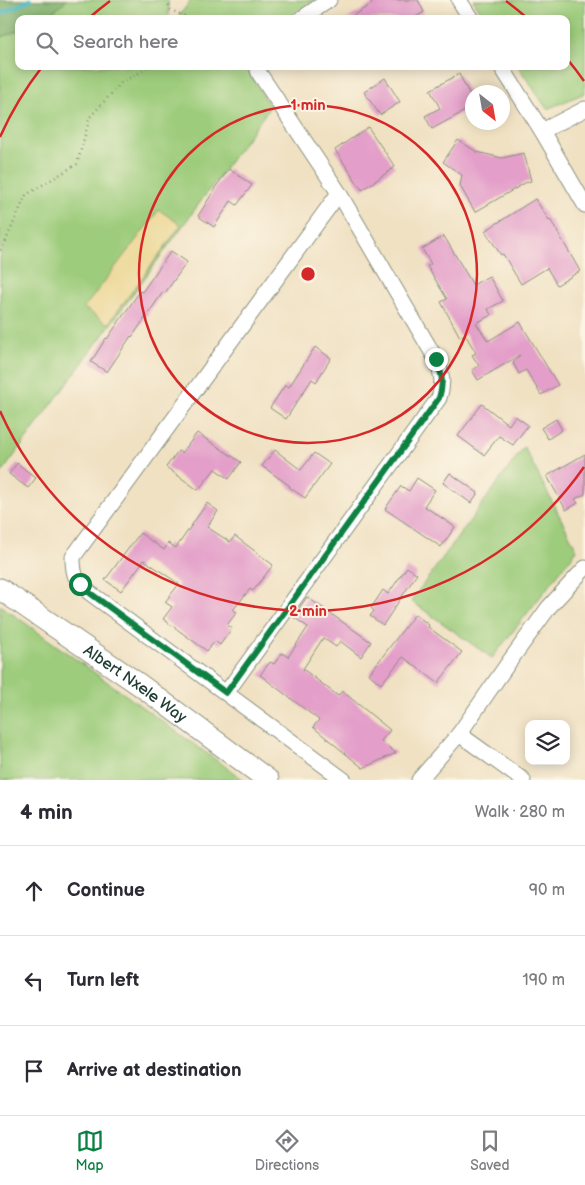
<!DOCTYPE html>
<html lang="en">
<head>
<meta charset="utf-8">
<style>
	:root { --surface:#fff; --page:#f2f2f3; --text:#2b2b33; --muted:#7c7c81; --line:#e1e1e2; --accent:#0b8043 }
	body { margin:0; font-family:"Balsamiq Sans",sans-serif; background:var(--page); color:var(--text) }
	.controls { position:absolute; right:15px; bottom:15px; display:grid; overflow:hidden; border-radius:10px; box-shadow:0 2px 12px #0003 }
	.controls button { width:45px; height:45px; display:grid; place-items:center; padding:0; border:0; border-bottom:1px solid var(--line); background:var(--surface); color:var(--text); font:25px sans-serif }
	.compass { position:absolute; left:465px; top:85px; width:45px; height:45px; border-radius:50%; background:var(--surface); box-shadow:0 2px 12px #0003; rotate:149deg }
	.stop { position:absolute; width:15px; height:15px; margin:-11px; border:4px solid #0b8043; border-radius:50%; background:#fff }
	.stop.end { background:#0b8043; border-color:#fff; box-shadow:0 1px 5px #0008 }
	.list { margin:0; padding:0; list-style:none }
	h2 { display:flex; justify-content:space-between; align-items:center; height:65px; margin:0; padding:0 20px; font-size:21px }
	h2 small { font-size:16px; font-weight:400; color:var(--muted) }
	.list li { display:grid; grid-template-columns:32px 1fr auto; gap:15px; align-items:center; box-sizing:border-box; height:90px; padding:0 20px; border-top:1px solid var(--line) }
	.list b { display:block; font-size:19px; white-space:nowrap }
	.list em { font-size:16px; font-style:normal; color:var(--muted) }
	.icon { flex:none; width:28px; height:28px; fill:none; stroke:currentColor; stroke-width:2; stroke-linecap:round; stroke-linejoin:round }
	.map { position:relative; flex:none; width:585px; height:780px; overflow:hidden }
	.search { position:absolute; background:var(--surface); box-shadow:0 2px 12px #0003; left:15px; right:15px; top:15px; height:55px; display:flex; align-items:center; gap:12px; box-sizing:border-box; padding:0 18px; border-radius:10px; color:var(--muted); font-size:19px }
	.sheet { height:335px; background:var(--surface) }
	nav { display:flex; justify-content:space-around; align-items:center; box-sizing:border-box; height:70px; border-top:1px solid var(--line); background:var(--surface); font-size:14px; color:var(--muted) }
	nav a { display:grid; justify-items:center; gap:2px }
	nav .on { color:var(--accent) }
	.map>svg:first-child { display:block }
	.green { fill:#9dcc7b; stroke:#5e8458 }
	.forest { fill:#7eb06b; stroke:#4e7650 }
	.sand { fill:#eeda9e; stroke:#868c69 }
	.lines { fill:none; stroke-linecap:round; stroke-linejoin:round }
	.stream { stroke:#44b3bf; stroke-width:4.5 }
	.building { fill:#e39ec9 }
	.street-casing { stroke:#888f7c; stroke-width:17 }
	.secondary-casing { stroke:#888f7c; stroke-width:23 }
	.path { stroke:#888f7c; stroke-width:2.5; stroke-dasharray:1 4; stroke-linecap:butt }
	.street { stroke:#fff; stroke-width:15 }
	.secondary { stroke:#fff; stroke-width:21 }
	.route { stroke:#0b8043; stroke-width:6 }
	.ring { fill:none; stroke:#d62828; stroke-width:2.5 }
	.labels { text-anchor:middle; stroke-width:4; stroke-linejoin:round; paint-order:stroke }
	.street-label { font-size:16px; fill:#1f3d34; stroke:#fcf5e5 }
	.centre { fill:#d62828; stroke:#fcf5e5; stroke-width:2.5 }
	.ring-label { font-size:15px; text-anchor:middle; font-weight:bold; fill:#d62828; stroke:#fcf5e5; stroke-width:4; stroke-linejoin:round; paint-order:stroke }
</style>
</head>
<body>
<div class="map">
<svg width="585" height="780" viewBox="0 0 585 780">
	<rect width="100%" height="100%" fill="#fcf5e5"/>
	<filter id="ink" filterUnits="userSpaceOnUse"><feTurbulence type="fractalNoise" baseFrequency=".02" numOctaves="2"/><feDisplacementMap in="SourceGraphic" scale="10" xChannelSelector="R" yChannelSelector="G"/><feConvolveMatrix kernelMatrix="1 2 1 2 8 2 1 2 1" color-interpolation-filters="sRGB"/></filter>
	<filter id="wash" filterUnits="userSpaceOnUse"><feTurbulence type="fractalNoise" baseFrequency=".0096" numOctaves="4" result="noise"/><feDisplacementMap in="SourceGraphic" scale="20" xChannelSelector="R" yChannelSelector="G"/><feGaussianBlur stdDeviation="1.12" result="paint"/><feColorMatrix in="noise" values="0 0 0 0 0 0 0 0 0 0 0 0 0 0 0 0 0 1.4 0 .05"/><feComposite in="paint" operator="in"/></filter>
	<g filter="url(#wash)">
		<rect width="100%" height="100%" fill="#f0e1c3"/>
		<!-- green -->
		<g class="green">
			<path d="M0 0H168L169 19H19V66H247L253 79 270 107 0 475Z"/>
			<path d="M191 0H315L288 19H177Z"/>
			<path d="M473 0H585V93L547 109 518 66H566V19H486Z"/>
			<path d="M524 447 577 550 492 658 411 601Z"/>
			<path d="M0 605 244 780H0Z"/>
		</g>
		<!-- forest -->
		<path class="forest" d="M0 0H67L45 19H19V30L0 38Z"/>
		<!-- sand -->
		<path class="sand" d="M159 210 181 225 108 324 84 308Z"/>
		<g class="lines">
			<!-- stream -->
			<path class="stream" d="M0 14 30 0"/>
		</g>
		<g id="blocks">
			<!-- building -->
			<g class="building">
				<path d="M370 0H418L424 12 412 19H347L372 4Z"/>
				<path d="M459 74 472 99V107L432 129 425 116 440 108 430 90Z"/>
				<path d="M385 78 400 102 380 115 364 92Z"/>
				<path d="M368 127 395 167 362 190 335 150Z"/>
				<path d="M458 140 477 152 502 158 524 153 531 181 525 183 475 212 460 186 462 175 443 162Z"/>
				<path d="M229 169 252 185 237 205 231 201 214 227 198 216 215 189H214Z"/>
				<path d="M535 199 549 220 550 219 580 271 557 285 547 268 521 284 503 254 501 255 485 231Z"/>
				<path d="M444 236 473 285 489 276 503 301 488 309 491 315 476 323 488 341 520 322 558 385 541 395 526 370 519 374 513 363 520 355 478 380 472 370 479 366 472 355 476 353 465 334 460 337 441 302 447 299 427 266 431 264 422 249Z"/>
				<path d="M171 251 187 262 165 293 163 292 132 337 131 336 107 372 91 362 106 338 107 339 140 291 142 292Z"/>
				<path d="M315 347 331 358 316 382 312 379 286 419 270 408 285 385 289 387Z"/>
				<path d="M482 404 509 425 515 416 528 425 513 445 499 436 484 455 458 436Z"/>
				<path d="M556 419 562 430 548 439 541 428Z"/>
				<path d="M197 433 241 462 229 479 215 469 198 490 166 467 178 451 182 453Z"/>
				<path d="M275 450 301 470 314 453 330 464 305 498 289 487 290 486 262 466Z"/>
				<path d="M585 454V494L575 499 578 503 566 510 547 476Z"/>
				<path d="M17 463 36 478 28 488 9 474Z"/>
				<path d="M450 473 478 493 471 503 443 483Z"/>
				<path d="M417 478 435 490 424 506 455 527 441 547 385 509 401 486 409 491Z"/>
				<path d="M207 503 218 511 207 527 230 542 235 536 273 565 253 591 250 589 233 610 237 612 227 625 232 628 220 645 215 641 207 651 163 619 172 607 165 602 179 584 144 560 121 591 105 580 140 533 164 550 168 543 176 548Z"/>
				<path d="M407 567 417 574 383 625 370 616 374 611 371 608 383 590 388 594Z"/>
				<path d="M307 597 371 642 361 657 340 641 336 647 323 638 303 669 338 696 342 691 390 730 381 741 396 753 363 768 313 727 319 720 260 675 270 662 274 664 282 653 288 657 308 627 293 617Z"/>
				<path d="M415 614 429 625 428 627 462 652 438 683 403 657 381 684 369 674Z"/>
			</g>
		</g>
	</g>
	<g filter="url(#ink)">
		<use href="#blocks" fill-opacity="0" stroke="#888f7c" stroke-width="1"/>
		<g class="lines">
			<defs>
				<g id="street">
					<path d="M459 0 471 19"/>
					<path d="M301 19 329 0"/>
					<path d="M501 66 542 131 585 205"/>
					<path d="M542 131 585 109"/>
					<path d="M339 193 73 557C73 577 76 580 90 593L344 780"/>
					<path d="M226 693 439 398C444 383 442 373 436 359L339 193 259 73 257 66"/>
					<path d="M459 734 523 780"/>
					<path d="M419 780 459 734 509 662 549 607 585 568"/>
				</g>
				<g id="secondary">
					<path id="s1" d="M0 589 140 685 268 780"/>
				</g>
			</defs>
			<!-- street casing -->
			<use href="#street" class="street-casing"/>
			<!-- secondary casing -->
			<use href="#secondary" class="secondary-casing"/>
			<!-- path -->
			<g class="path">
				<path d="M168 0 169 9 184 16 186 19"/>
				<path d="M0 250 3 247 26 195 77 164 90 117 121 83 144 70 148 66"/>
			</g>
			<!-- street -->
			<use href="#street" class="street"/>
			<!-- secondary -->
			<use href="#secondary" class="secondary"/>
		</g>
	</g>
	<g class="lines" filter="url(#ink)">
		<!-- route -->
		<path class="route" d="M80 584 90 593 226 693 439 398C444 383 442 373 436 359"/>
	</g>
	<!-- distance rings -->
	<g class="ring">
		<circle cx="308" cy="274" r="169"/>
		<path d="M584 467A337 337 0 0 1 0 411M0 137A337 337 0 0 1 42 67M89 18A337 337 0 0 1 110 1M506 1A337 337 0 0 1 527 18M568 60A337 337 0 0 1 584 81"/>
	</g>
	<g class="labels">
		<!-- street labels -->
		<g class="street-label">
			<text dy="6" stroke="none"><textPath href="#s1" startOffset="165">Albert Nxele Way</textPath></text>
		</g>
	</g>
	<circle cx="308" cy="274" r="8" class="centre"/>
	<g class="ring-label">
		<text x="308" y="110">1 min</text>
		<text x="308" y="616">2 min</text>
	</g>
</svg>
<div class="controls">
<button><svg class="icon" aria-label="layers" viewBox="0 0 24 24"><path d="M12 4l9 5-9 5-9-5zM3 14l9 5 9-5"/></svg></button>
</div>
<svg class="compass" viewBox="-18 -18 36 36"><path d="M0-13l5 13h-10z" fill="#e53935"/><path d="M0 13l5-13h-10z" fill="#7c7c81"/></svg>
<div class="stop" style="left:80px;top:584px"></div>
<div class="stop end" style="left:436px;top:359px"></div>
<div class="search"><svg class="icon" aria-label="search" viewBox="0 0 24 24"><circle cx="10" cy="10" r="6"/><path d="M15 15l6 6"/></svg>Search here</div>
</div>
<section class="sheet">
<h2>4 min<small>Walk · 280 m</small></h2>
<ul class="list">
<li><svg class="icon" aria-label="ahead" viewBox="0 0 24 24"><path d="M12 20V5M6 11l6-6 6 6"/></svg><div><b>Continue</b></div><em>90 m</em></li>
<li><svg class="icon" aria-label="left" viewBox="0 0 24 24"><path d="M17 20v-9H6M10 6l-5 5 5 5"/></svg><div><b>Turn left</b></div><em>190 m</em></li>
<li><svg class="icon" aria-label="arrive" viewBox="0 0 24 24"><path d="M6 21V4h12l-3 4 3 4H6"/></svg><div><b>Arrive at destination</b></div></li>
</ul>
</section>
<nav>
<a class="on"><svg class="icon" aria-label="map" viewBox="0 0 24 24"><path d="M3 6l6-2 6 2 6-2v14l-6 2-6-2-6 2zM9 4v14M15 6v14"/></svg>Map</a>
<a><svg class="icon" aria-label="directions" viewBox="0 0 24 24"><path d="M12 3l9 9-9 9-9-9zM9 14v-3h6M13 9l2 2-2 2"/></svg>Directions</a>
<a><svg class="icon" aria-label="saved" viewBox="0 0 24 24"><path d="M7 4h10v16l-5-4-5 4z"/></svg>Saved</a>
</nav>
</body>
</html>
